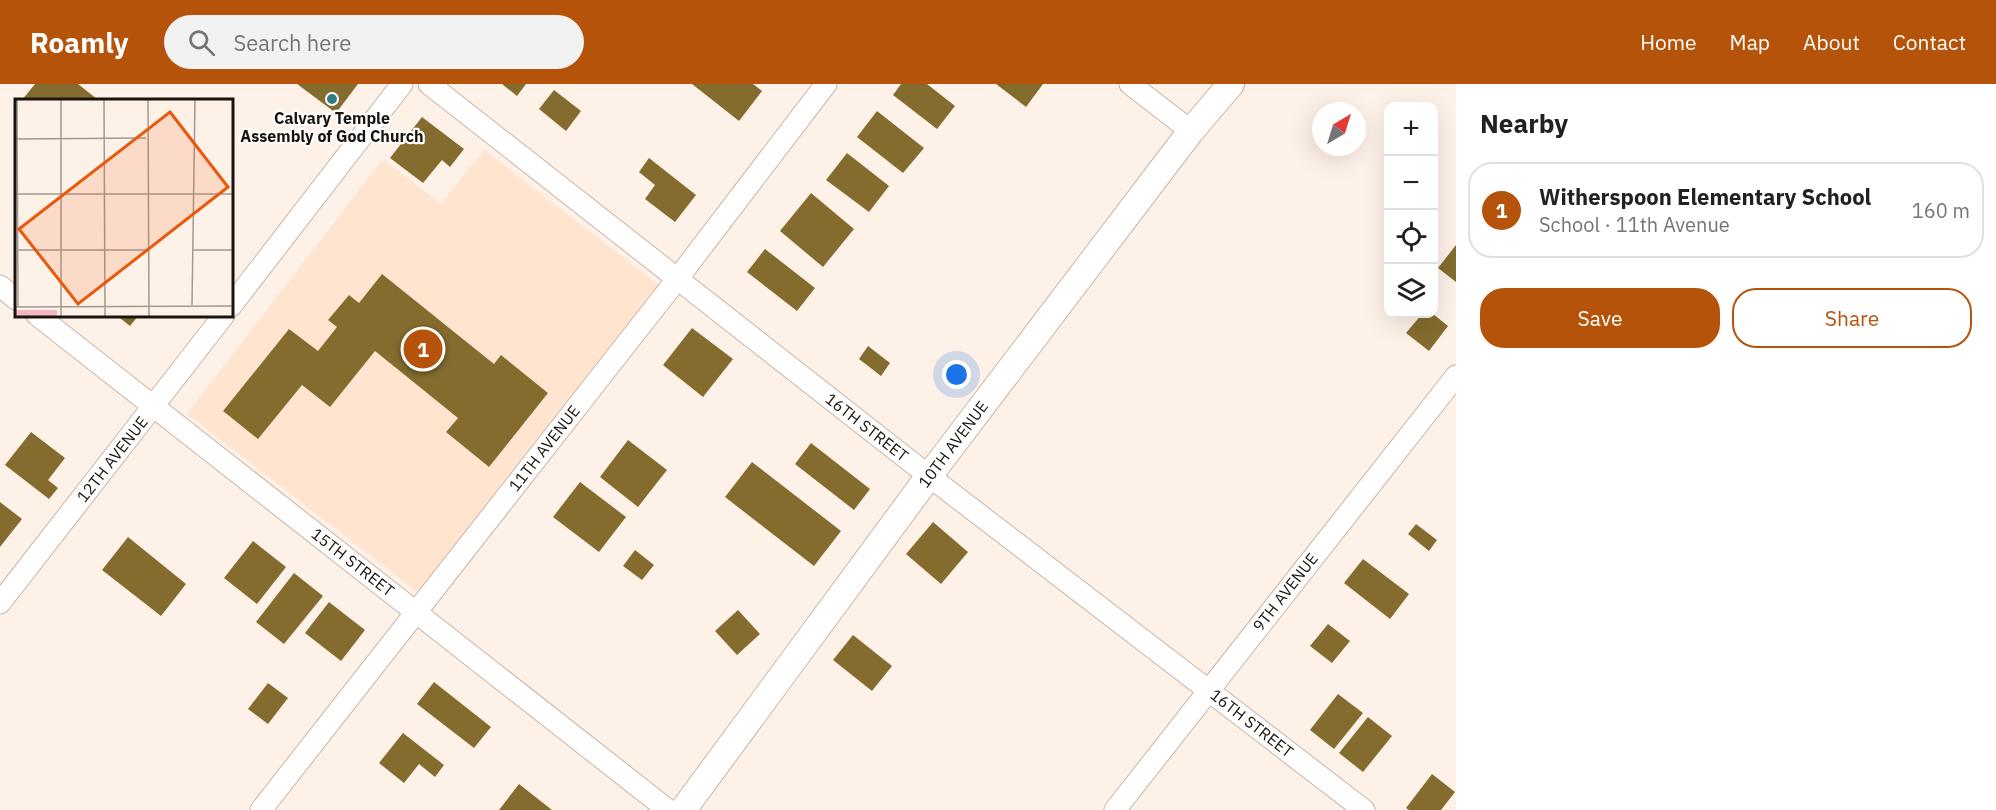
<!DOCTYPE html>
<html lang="en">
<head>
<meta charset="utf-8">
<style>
	:root { --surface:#fff; --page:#f2f2f2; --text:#202124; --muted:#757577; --line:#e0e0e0; --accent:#b45309 }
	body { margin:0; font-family:"IBM Plex Sans",sans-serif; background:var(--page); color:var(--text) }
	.controls { position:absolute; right:18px; top:18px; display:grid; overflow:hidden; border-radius:12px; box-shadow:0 6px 24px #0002 }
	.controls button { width:54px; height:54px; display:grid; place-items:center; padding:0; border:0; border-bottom:2px solid var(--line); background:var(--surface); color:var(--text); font:30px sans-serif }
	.compass { position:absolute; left:1312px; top:18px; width:54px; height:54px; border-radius:50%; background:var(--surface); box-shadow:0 6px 24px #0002; rotate:38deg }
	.you { position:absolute; left:957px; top:291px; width:21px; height:21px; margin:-15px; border:4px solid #fff; border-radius:50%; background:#1a73e8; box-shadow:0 0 0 9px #1a73e833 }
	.badge { display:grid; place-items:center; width:39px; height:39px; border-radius:50%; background:var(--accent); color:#fff; font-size:20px; font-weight:700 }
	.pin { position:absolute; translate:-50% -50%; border:3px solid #fff; box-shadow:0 2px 6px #0006 }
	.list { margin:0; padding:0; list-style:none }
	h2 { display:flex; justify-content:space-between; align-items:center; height:78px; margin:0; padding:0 24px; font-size:26px }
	h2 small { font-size:20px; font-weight:400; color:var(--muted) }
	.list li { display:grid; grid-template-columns:39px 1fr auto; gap:18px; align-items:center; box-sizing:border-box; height:96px; margin:0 12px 12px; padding:0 12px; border:2px solid var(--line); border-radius:24px }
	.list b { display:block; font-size:22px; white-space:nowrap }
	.list p { margin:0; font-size:20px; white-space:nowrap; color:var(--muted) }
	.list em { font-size:20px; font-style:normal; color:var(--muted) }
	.actions { display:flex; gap:12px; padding:18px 24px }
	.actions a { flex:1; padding:14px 0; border:2px solid var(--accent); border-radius:24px; text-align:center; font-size:21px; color:var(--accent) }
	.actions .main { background:var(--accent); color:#fff }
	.icon { flex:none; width:33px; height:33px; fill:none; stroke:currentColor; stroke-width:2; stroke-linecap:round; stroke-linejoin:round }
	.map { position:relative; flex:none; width:1456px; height:726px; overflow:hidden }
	header { display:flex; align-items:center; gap:36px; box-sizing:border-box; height:84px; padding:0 30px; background:var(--accent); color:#fff }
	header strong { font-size:28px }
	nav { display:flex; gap:33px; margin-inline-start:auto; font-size:21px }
	.search { width:420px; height:54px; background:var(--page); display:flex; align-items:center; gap:15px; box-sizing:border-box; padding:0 21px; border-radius:33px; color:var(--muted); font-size:22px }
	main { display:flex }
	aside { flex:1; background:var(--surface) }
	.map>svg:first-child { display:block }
	.built { fill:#ffe4cf }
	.building { fill:#846c2f }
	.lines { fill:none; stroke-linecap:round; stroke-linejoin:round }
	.minor-casing { stroke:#c9b5a6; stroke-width:23 }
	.tertiary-casing { stroke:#c9b5a6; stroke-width:28 }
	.minor { stroke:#fff; stroke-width:21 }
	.tertiary { stroke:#fff; stroke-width:26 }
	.poi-dot { fill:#337c7d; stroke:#fff; stroke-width:2 }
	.labels { text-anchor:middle; stroke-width:4.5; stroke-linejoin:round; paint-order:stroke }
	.poi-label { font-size:16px; font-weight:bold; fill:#1b140e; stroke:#fff }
	.street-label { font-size:16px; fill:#1b140e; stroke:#fff }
	.inset-road { fill:none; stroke:#a39991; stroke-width:1.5 }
	.view { fill:#e8590c; fill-opacity:0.15; stroke:#e8590c; stroke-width:3 }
	.inset-edge { fill:none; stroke:#1b140e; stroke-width:3 }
</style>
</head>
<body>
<header>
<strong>Roamly</strong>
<div class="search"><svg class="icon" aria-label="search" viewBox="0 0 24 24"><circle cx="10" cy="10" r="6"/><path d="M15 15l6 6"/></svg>Search here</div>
<nav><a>Home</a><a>Map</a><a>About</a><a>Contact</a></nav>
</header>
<main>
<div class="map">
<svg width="1456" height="726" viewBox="0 0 1456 726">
	<rect width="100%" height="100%" fill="#fef1e8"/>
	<!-- built -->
	<path class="built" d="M484 66 659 201 420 510 187 330 383 75 441 120Z"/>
	<!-- building -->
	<g class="building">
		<path d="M35 0H78L97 15 22 16Z"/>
		<path d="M297 0H358L336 29Z"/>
		<path d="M502 0H526L517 12Z"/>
		<path d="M692 0H753L762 7 739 37Z"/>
		<path d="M901 0H927L955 22 937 45 893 11Z"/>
		<path d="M996 0H1043L1026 23Z"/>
		<path d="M554 6 581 27 566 47 539 25Z"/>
		<path d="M877 27 924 64 903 89 857 53Z"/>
		<path d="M422 33 464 65 450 83 442 76 423 99 390 74Z"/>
		<path d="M847 69 889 102 869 128 826 96Z"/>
		<path d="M649 74 696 111 675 138 645 115 655 101 639 88Z"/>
		<path d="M811 109 854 145 823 183 780 147Z"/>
		<path d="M1456 161V198L1438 184Z"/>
		<path d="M765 165 815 204 797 227 747 188Z"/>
		<path d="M382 190 494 280 501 271 548 309 489 383 446 348 458 334 375 267 330 323 302 301 258 355 223 327 289 245 318 267 337 243 328 236 349 211 359 219Z"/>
		<path d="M1422 230H1433L1448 242 1429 267 1406 249Z"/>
		<path d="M116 231H139L130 242Z"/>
		<path d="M692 244 733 275 703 313 663 281Z"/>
		<path d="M868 262 890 279 881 292 859 275Z"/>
		<path d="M31 348 65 374 48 396 58 404 49 415 5 381Z"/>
		<path d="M628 356 667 386 638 423 600 393Z"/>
		<path d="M811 359 870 405 854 426 795 380Z"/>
		<path d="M752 378 841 447 814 482 725 413Z"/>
		<path d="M580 398 626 433 599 468 553 433Z"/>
		<path d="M0 418 22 435 0 463Z"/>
		<path d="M933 438 968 468 941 500 906 470Z"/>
		<path d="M1416 440 1437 456 1429 467 1408 450Z"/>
		<path d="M128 453 186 500 161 532 102 486Z"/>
		<path d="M253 457 286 483 257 520 224 494Z"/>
		<path d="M635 466 654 481 642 496 623 482Z"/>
		<path d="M1363 475 1409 510 1390 535 1344 499Z"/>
		<path d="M294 489 323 512 284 560 256 538Z"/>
		<path d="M329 518 365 546 341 577 305 549Z"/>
		<path d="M738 526 760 550 737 571 715 547Z"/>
		<path d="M1328 540 1350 557 1332 579 1310 562Z"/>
		<path d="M853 551 892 582 872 607 833 576Z"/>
		<path d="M434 598 491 643 474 664 417 620Z"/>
		<path d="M268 599 288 614 268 640 248 625Z"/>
		<path d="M1338 610 1363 629 1334 665 1310 646Z"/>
		<path d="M1368 633 1392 652 1363 688 1339 669Z"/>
		<path d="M403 649 444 681 435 693 419 680 404 699 379 679Z"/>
		<path d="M1432 690 1455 708 1441 726H1409L1406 724Z"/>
		<path d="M519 700 552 726H499Z"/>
	</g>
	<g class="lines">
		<defs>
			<g id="minor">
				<path d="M429 0 929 392 1364 726"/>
				<path d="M1130 0 1191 47"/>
				<path d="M0 202 16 215"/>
				<path d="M231 222 402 0"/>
				<path d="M37 231 668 726"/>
				<path d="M0 519 224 231"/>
				<path d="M261 726 678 194 826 0"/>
				<path d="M1115 726 1456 292"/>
			</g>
			<path id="tertiary" d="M683 726 929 392 1191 47 1231 0"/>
		</defs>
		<!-- minor casing -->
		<use href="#minor" class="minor-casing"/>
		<!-- tertiary casing -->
		<use href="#tertiary" class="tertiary-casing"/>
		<!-- minor -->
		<use href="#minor" class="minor"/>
		<!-- tertiary -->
		<use href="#tertiary" class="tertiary"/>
	</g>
	<!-- markers -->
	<circle class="poi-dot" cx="332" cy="15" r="6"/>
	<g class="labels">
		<!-- poi labels -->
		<g class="poi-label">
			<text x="332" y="40">Calvary Temple<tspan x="332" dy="18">Assembly of God Church</tspan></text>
		</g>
		<!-- street labels -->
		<g class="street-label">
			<text transform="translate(867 343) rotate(38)" y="6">16TH STREET</text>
			<text transform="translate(953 360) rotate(-53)" y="6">10TH AVENUE</text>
			<text transform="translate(544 364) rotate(-52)" y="6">11TH AVENUE</text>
			<text transform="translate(112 375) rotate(-52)" y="6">12TH AVENUE</text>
			<text transform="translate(353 478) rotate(38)" y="6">15TH STREET</text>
			<text transform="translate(1285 508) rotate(-52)" y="6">9TH AVENUE</text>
			<text transform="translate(1252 639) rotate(38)" y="6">16TH STREET</text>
		</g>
	</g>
	<!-- overview -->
	<g transform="translate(15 15)">
		<rect width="218" height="218" fill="#fef1e8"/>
		<path d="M0 211H42V217H0Z" fill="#f5b5c2"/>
		<path class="inset-road" d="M2 0 3 208M46 0V217M89 0 90 217M133 0 134 217M1 40 131 39M0 95H218M2 151H133M178 151H218M177 206 180 0M0 208 218 207"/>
		<path class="view" d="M155 13 213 88 63 205 4 130Z"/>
		<rect width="218" height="218" class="inset-edge"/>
	</g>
</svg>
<div class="controls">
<button>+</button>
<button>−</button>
<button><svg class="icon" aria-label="locate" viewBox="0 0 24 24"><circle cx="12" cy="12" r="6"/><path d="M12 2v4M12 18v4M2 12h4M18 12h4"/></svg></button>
<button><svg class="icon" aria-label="layers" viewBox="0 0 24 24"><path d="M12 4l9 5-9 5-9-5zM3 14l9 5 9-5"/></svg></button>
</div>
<svg class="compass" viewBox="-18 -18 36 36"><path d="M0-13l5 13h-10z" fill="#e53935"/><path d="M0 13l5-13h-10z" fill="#757577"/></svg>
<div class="you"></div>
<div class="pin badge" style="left:423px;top:265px">1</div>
</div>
<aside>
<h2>Nearby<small></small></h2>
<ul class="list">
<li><span class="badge">1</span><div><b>Witherspoon Elementary School</b><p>School · 11th Avenue</p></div><em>160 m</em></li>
</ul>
<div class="actions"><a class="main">Save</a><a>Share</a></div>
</aside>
</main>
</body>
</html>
